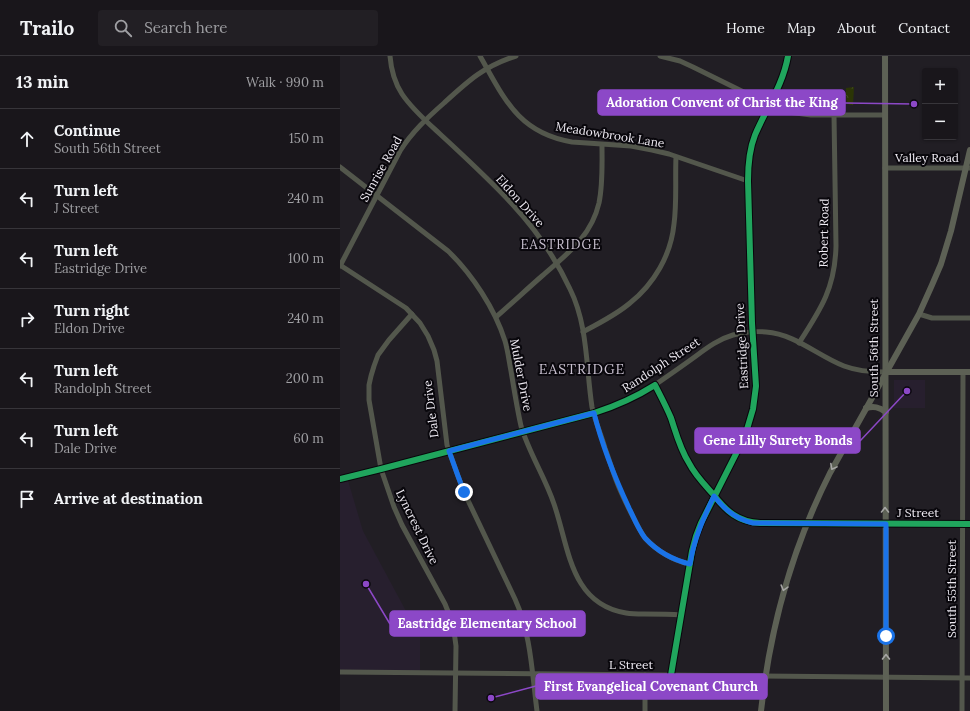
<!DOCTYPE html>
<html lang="en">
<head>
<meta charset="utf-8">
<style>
	:root { --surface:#19161b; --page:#221f24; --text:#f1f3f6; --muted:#9f9fa3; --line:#37353a }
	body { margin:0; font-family:Lora,serif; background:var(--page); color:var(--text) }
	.controls { position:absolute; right:12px; top:12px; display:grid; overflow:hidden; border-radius:4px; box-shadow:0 1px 3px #0004 }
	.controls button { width:36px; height:36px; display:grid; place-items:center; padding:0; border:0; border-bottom:1px solid var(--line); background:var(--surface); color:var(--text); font:20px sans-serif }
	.stop { position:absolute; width:12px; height:12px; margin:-9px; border:3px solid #1a73e8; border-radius:50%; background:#fff }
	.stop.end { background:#1a73e8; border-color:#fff; box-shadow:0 1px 4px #0008 }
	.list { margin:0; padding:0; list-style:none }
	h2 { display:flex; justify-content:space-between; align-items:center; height:52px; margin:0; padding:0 16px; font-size:17px }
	h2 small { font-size:13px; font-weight:400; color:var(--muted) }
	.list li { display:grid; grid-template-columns:26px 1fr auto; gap:12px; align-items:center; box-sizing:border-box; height:60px; padding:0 16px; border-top:1px solid var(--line) }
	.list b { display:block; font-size:15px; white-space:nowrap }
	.list p { margin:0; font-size:13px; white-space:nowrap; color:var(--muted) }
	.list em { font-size:13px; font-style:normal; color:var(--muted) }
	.icon { flex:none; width:22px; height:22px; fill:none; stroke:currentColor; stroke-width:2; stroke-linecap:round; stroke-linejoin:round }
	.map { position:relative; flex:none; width:630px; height:655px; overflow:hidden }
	header { display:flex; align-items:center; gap:24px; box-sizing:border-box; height:56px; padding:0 20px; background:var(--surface); border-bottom:1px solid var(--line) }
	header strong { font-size:19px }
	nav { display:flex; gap:22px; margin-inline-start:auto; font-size:14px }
	.search { width:280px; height:36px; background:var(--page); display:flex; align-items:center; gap:10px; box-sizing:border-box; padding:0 14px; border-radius:4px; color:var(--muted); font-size:15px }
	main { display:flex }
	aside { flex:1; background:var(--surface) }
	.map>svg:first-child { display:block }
	.built { fill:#271f2e }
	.park { fill:url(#park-crowns) }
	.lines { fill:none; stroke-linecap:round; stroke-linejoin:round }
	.minor { stroke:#53574c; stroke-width:5 }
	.major { stroke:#5d6155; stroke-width:6 }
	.cycleway-casing { stroke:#09070c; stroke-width:8 }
	.cycleway { stroke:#20a55d; stroke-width:6 }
	.oneway { stroke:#a6a6a4 }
	.route { stroke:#1a73e8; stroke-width:5 }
	.labels { text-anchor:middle; stroke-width:4; stroke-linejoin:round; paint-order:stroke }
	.street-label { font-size:12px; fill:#eeeaf2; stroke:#09070c }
	.neighbourhood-label { font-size:13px; letter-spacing:1px; fill:#c8c0cf; stroke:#09070c }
	.quarter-label { font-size:14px; letter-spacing:1px; fill:#c8c0cf; stroke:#09070c }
	.leader { fill:none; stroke:#8c48c7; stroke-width:1.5 }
	.callout-dot { fill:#8c48c7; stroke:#09070c; stroke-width:1.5 }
	.callout { fill:#8c48c7; stroke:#8c48c7; stroke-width:1.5 }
	.callout-label { font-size:13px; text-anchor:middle; font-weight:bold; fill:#fff }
</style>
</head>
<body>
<header>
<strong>Trailo</strong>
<div class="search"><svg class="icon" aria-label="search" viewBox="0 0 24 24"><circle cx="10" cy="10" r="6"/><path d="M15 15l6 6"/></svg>Search here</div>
<nav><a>Home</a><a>Map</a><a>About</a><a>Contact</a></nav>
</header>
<main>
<aside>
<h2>13 min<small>Walk · 990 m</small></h2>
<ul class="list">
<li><svg class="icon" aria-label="ahead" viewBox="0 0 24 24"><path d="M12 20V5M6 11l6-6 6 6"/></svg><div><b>Continue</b><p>South 56th Street</p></div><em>150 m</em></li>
<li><svg class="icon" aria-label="left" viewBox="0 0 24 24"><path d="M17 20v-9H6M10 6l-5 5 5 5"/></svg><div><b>Turn left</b><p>J Street</p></div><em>240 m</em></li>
<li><svg class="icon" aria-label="left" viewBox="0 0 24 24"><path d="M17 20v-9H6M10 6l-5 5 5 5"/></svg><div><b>Turn left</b><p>Eastridge Drive</p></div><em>100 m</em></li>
<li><svg class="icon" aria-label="right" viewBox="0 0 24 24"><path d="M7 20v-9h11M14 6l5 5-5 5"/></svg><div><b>Turn right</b><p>Eldon Drive</p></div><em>240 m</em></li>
<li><svg class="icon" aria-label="left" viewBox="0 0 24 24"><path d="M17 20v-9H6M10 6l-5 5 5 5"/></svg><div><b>Turn left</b><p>Randolph Street</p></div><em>200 m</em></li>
<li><svg class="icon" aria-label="left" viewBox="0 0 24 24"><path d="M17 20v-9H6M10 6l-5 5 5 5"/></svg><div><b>Turn left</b><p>Dale Drive</p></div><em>60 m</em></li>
<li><svg class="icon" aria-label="arrive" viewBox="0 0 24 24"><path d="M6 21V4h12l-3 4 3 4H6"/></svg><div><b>Arrive at destination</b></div></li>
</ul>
</aside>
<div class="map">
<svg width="630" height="655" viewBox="0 0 630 655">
	<defs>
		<pattern id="park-crowns" width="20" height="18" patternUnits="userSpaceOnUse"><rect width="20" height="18" fill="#2b3505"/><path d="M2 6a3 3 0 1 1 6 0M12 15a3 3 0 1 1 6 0" fill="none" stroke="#40491e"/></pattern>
	</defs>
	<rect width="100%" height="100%" fill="#211e24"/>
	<!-- built -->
	<g class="built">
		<path d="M585 324V352H554V324Z"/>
		<path d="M7 421 23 475 80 581V617L0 616V423Z"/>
	</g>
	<!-- park -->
	<path class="park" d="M514 31 513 49H510L507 47C506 41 506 37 506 32Z"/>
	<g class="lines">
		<!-- minor -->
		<g class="minor">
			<path d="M50 0C51 13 55 27 62 38 72 53 87 66 100 78 125 101 150 124 173 149 196 174 216 203 230 233 248 269 246 312 252 351 255 365 261 378 265 392 269 403 272 413 276 424 280 435 285 445 290 455 295 464 299 474 305 482 317 495 333 504 349 508"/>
			<path d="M140 0C164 42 178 77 232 86L291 90 312 94 329 98 408 125"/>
			<path d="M320 0 340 5 353 11 430 49 448 56 471 59H545"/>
			<path d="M0 111 108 195C132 218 155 253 165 285 168 295 169 305 171 315 174 333 177 352 181 370 189 397 205 421 214 448 229 491 230 548 286 557 292 558 298 558 304 558 316 558 329 558 341 559"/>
			<path d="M545 112H630"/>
			<path d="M0 209 66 252 80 267 88 280 94 294 97 305 107 389 118 420 124 436 175 543C191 578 192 617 197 655"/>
			<path d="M0 210 60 95C72 76 87 62 104 47 128 25 144 10 176 0"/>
			<path d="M72 258 49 284 38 299 34 310 31 320 29 329V344L41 413 54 451 62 469 105 548 113 568 116 590 115 655"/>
			<path d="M579 258 592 262H630"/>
			<path d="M156 261C171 248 186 234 202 220 227 198 251 181 259 147 263 128 262 108 262 89"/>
			<path d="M243 276C259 267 276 259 290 247 314 228 331 199 334 168 337 146 335 123 336 101"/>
			<path d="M459 287C481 253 495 232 496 190L494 59"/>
			<path d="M315 329C320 339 326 350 331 362 336 377 340 393 349 407 355 419 364 428 373 438 386 455 398 466 420 467L630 468"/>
			<path d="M0 423 41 413 254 357C273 351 291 344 309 333 325 322 341 311 356 300 368 291 379 283 393 279 404 276 415 275 426 276 455 278 478 300 504 310 517 315 531 316 546 316"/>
			<path d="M0 616 630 622"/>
			<path d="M331 619 352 495 356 480 361 467 405 380 413 353 416 330 412 267 408 125C408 109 409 94 415 79 426 53 443 29 448 0"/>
			<path d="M305 655V619"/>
			<path d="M622 655 623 316"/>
		</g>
		<!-- major -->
		<g class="major">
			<path d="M545 0 546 655"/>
			<path d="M546 316H630"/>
			<path d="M526 352C534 350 539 351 546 356"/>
			<path d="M421 655C430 572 452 492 490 417L579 258 592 229 601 208 611 175 630 94"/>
		</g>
		<defs>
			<g id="cycleway">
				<path d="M0 423 41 413 254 357C276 350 296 341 315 329 320 339 326 350 331 362 336 377 340 393 349 407 355 419 364 428 373 438 386 455 398 466 420 467L630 468"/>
				<path d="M331 619 352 495 356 480 361 467 405 380 413 353 416 330 412 267 408 125C408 109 409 94 415 79 426 53 443 29 448 0"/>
			</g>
		</defs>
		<!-- cycleway casing -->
		<use href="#cycleway" class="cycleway-casing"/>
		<!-- cycleway -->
		<use href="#cycleway" class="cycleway"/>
	</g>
	<!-- one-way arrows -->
	<defs><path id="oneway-chevron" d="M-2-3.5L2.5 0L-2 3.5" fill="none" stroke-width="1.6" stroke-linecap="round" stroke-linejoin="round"/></defs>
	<g class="oneway">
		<use href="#oneway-chevron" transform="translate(493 411) rotate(118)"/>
		<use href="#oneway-chevron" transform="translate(545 454) rotate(-90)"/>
		<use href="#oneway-chevron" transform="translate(444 532) rotate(106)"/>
		<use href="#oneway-chevron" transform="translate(546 601) rotate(-90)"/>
	</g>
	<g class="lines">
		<!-- route -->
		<path class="route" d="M124 436 118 420 109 395 254 357C262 389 275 422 289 452 294 462 298 473 305 482 317 495 333 504 350 508 354 483 363 463 374 440 385 454 396 463 413 467L546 468V580"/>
	</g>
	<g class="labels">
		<!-- street labels -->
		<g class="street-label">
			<text transform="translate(270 79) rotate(9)" y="4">Meadowbrook Lane</text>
			<text x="587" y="106">Valley Road</text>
			<text transform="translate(41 113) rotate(-61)" y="4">Sunrise Road</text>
			<text transform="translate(180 145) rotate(48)" y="4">Eldon Drive</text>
			<text transform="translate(484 177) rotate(-89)" y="4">Robert Road</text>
			<text transform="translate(402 290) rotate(-93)" y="4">Eastridge Drive</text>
			<text transform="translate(534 292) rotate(-90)" y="4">South 56th Street</text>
			<text transform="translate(321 309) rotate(-33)" y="4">Randolph Street</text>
			<text transform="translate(181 319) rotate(79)" y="4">Mulder Drive</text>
			<text transform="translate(91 353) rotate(-97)" y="4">Dale Drive</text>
			<text x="578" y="461">J Street</text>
			<text transform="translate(77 471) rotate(64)" y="4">Lyncrest Drive</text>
			<text transform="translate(612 533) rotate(-90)" y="4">South 55th Street</text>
			<text x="291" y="613">L Street</text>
		</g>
		<!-- neighbourhood labels -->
		<g class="neighbourhood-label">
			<text x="221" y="193">EASTRIDGE</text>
		</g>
		<!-- quarter labels -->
		<g class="quarter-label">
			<text x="242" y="318">EASTRIDGE</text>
		</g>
	</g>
	<!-- callouts -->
	<path class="leader" d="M574 48L505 47M567 335L520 385M26 528L50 568M151 642L196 630"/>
	<g class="callout-dot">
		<circle cx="574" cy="48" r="4"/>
		<circle cx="567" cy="335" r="4"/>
		<circle cx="26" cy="528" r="4"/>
		<circle cx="151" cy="642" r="4"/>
	</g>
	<g class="callout">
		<rect x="258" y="34" width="247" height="25" rx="4"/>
		<rect x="355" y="372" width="165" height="25" rx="4"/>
		<rect x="50" y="555" width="195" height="25" rx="4"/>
		<rect x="196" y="618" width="231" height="25" rx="4"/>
	</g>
	<g class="callout-label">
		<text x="382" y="51">Adoration Convent of Christ the King</text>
		<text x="438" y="389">Gene Lilly Surety Bonds</text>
		<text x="147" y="572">Eastridge Elementary School</text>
		<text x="311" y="635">First Evangelical Covenant Church</text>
	</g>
</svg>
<div class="controls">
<button>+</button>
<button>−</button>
</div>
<div class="stop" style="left:546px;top:580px"></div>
<div class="stop end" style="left:124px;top:436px"></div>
</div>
</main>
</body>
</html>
